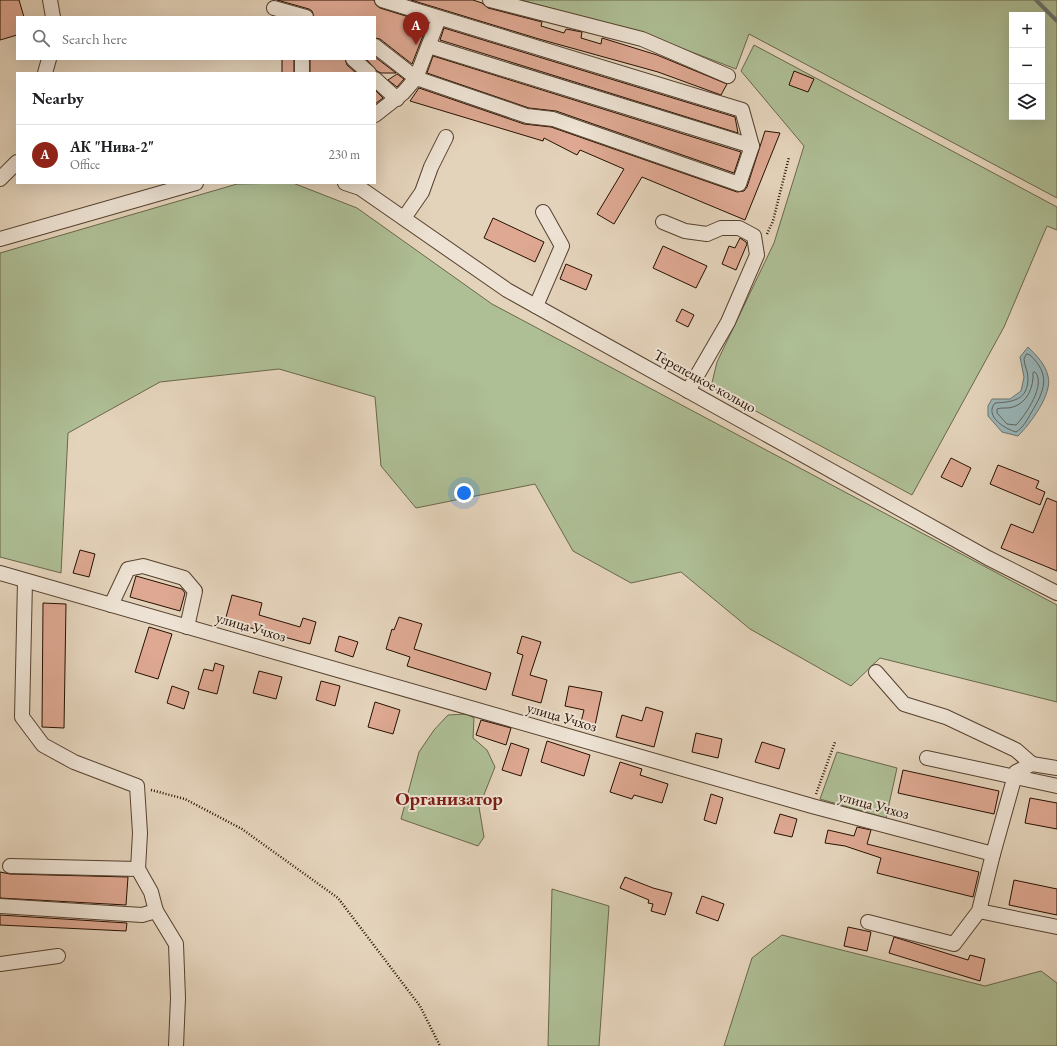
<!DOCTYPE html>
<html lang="en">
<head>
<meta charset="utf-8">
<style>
	:root { --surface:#fff; --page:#f6f6f6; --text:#202124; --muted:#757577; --line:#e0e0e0; --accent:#8f2418 }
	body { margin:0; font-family:"EB Garamond",serif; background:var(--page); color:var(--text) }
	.controls { position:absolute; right:12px; top:12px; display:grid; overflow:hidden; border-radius:0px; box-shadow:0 4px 16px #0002 }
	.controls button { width:36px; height:36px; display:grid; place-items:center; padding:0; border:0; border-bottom:1px solid var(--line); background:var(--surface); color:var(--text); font:20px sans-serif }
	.you { position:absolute; left:464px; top:493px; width:14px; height:14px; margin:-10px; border:3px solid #fff; border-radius:50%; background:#1a73e8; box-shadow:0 0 0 6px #1a73e833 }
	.badge { display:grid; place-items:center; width:26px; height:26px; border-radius:50%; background:var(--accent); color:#fff; font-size:13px; font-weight:700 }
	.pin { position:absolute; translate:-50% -33px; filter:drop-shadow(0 1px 2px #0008) }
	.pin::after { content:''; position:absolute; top:21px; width:14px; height:12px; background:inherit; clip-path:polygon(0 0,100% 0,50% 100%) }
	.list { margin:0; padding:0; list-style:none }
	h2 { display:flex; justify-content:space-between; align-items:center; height:52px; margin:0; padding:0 16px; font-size:17px }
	h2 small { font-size:13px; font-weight:400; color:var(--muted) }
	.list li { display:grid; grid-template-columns:26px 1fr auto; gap:12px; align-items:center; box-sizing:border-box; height:60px; padding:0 16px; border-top:1px solid var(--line) }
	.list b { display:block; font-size:15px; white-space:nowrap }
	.list p { margin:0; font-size:13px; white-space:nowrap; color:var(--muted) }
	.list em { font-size:13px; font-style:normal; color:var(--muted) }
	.icon { flex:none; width:22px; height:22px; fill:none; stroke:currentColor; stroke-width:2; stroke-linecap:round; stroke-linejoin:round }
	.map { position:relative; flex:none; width:1057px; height:1046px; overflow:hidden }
	.search { position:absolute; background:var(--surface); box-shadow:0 4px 16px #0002; left:16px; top:16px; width:360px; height:44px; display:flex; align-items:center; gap:10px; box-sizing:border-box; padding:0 14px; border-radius:0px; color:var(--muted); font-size:15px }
	.panel { position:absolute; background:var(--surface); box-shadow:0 4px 16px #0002; left:16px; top:72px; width:360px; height:112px; border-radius:0px }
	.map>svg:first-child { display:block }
	.green { fill:#aebe95; stroke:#6a674a; fill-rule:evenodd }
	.water { fill:#99b6b9; stroke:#6b746f }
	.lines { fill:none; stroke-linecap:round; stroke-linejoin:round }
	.shore { stroke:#60635c; stroke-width:1 }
	.stream { stroke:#6b746f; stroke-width:4 }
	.building { fill:#dea892; stroke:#261000 }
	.minor-casing { stroke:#56412f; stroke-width:16 }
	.path { stroke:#261000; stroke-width:2.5; stroke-dasharray:1 2; stroke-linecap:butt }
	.minor { stroke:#ede2d3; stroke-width:14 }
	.labels { text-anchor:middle; stroke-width:4; stroke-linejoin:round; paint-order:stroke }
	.street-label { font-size:15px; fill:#261000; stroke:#ede2d3 }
	.district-label { font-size:19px; font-weight:bold; fill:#7a1f14; stroke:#ede2d3 }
</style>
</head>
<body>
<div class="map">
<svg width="1057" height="1046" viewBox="0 0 1057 1046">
	<rect width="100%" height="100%" fill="#e4d3bb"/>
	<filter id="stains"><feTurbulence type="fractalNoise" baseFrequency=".005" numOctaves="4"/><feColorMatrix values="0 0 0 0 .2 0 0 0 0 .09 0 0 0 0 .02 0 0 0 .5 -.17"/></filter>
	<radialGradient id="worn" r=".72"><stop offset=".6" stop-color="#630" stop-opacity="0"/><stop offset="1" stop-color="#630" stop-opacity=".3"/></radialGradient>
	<!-- green -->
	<g class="green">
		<path d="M521 0H1057V198L749 34 736 69 642 33ZM1012 15H1042V117H1012Z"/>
		<path d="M754 45 1057 207V230L1047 226 1004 327 912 495 711 387 717 362 774 243 804 146 741 71Z"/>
		<path d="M293 183 357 208 492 304 1057 605V702L880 658 851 686 750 629 681 572 631 583 573 551 535 484 416 508 381 466 375 397 279 369 160 382 68 433 61 573 0 557V253L237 184Z"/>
		<path d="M467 714 474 718 473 738 487 750 495 767 479 807 484 837 478 846 401 819 419 752 434 730 448 715Z"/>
		<path d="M837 752 897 768 886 818 820 799Z"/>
		<path d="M552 889 609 906 599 1046H548Z"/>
		<path d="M782 935 985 986 1041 971 1057 983V1046H724L752 958Z"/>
	</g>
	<!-- water -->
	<path class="water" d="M1028 347C1037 356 1045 364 1048 376 1053 394 1030 424 1018 436L1002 432 988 416V406L992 399H1010L1021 391 1024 377 1020 357Z"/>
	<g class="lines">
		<!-- shore -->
		<g class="shore">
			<path d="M1027 354 1030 355C1051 375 1045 390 1031 413 1027 420 1023 428 1016 432 1005 429 984 416 995 403 1013 402 1028 400 1028 378 1028 371 1024 365 1024 359Z"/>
			<path d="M1035 372C1047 384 1025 416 1016 425L1007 424 997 413V409C1002 407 1008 409 1013 407 1027 403 1034 387 1033 373Z"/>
		</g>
		<!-- stream -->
		<path class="stream" d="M1036 0 1057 21"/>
	</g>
	<!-- building -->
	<g class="building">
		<path d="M0 0H19L24 17H17V35L0 40Z"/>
		<path d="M277 0H374L376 5 380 8 428 23 412 64 380 39 375 38V17H314L312 11 309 9Z"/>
		<path d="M411 0H473L482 3 488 8 542 22 541 26 564 33 566 29 582 32 581 38 601 44 602 38 657 55 727 84 721 95 658 72 539 39Z"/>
		<path d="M444 28 735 117 738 133 440 40Z"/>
		<path d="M433 56 741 152 734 173 556 111 529 108 427 73Z"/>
		<path d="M375 57 396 73H381L377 71 366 59H375Z"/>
		<rect x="282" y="59" width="12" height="14"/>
		<path d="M310 59H345L347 65 356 73H310Z"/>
		<path d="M794 71 814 79 808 92 789 85Z"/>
		<path d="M397 74 404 79 397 87 388 80Z"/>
		<path d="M419 88 524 124 551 127 737 192 744 191 747 187 765 131 780 133 745 220 642 177 614 224 597 214 624 169 580 150 577 155 544 138 543 141 410 101Z"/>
		<path d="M375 90 383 98 375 104Z"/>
		<path d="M493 218 544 242 535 262 484 238Z"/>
		<path d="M740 238 746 242 747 244 736 270 722 264 729 246 735 248Z"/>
		<path d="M663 246 707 266 696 288 653 268Z"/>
		<path d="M566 264 592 275 586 290 560 279Z"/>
		<path d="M682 309 694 315 688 327 676 321Z"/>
		<path d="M951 458 971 468 962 487 941 477Z"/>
		<path d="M998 465 1039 481 1036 488 1045 492 1040 505 990 484Z"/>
		<path d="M1047 498 1057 502V571L1001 548 1011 524 1033 533Z"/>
		<path d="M80 550 95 554 89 577 73 573Z"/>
		<path d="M136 576 182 589 185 593 180 611 130 597Z"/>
		<path d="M232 595 262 603 259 615 300 627 303 618 316 622 310 644 225 621Z"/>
		<path d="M43 603 66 604 64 728 42 727Z"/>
		<path d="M399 617 422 624 414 649 491 673 486 690 407 666 410 657 386 649 392 629 394 630Z"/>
		<path d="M149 627 172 634 158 679 135 672Z"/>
		<path d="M339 636 358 642 353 657 335 651Z"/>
		<path d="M522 636 541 642 530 675 547 680 541 703 512 695 523 655 517 653Z"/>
		<path d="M215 663 224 666 217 694 198 689 204 669 213 671Z"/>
		<path d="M259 671 282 677 276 699 253 693Z"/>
		<path d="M321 681 340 686 335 706 316 700Z"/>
		<path d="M172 686 189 692 184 709 167 703Z"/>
		<path d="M569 686 602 692 594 730 580 726 584 710 565 706Z"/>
		<path d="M375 702 400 710 393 734 368 727Z"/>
		<path d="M646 707 663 712 654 747 616 737 622 715 642 721Z"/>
		<path d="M481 720 511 728 506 745 476 735Z"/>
		<path d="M696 733 722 739 718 758 692 752Z"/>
		<path d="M547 741 590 755 584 776 541 762Z"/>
		<path d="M762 742 785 749 779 769 755 762Z"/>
		<path d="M511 743 529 749 521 776 502 770Z"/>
		<path d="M620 762 642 769 640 775 668 784 662 803 634 795 632 799 610 792Z"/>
		<path d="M903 770 999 791 994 814 898 793Z"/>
		<path d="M711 794 723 798 716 824 704 820Z"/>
		<path d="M1030 798 1057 803V829L1025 823Z"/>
		<path d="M780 814 797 819 792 837 774 833Z"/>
		<path d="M857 827 871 830 867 844 979 872 973 897 877 873 881 858 845 846 825 843 828 830 854 836Z"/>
		<path d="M0 872 10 874 128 877 126 905 0 898Z"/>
		<path d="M625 877 653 888 672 893 665 915 651 911 653 904 648 903 649 900 620 888Z"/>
		<path d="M1014 880 1057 889V915L1009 905Z"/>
		<path d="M702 896 724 904 718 921 696 913Z"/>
		<path d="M0 915 127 923 126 931 0 925Z"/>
		<path d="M848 927 871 932 867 951 844 946Z"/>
		<path d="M894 937 968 960 970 955 985 959 980 981 889 953Z"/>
	</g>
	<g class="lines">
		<defs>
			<g id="minor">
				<path d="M50 0 53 17"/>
				<path d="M490 0 642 39 728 76"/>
				<path d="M274 8 306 17"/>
				<path d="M375 46 416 78 439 18"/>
				<path d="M429 46 752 146"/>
				<path d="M353 59 369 73"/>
				<path d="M45 73 49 59"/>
				<path d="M302 73V59"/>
				<path d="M375 79 397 99"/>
				<path d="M375 115 403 93 416 78 527 116 553 119 739 184 752 146 742 110 382 0"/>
				<path d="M0 179 17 162"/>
				<path d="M345 183 360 188 507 290 988 558 1057 593"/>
				<path d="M404 218 422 192 431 167 446 137"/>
				<path d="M663 222 685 231 707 234 721 228H739L754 236 757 255 728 322 688 391"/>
				<path d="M0 239 196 183"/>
				<path d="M536 306 562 246 543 212"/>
				<path d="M0 573 812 806 993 854 1016 772 1032 764 1057 768"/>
				<path d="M25 581 22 717 43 745 74 762 137 786 140 833 138 869"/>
				<path d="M111 605 128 569 143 566 184 578 195 591 187 627"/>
				<path d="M876 672 904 704 946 717 1016 750 1032 764"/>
				<path d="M927 758 1057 786"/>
				<path d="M0 906 142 915 156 911 151 892 138 869 10 866"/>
				<path d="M156 911 176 944 178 998 176 1046"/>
				<path d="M979 911 1057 927"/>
				<path d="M868 922 954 944 979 911 993 854"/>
				<path d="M0 964 58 956"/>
			</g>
		</defs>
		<!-- minor casing -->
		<use href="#minor" class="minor-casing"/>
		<!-- path -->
		<g class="path">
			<path d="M767 234 773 221 789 157"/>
			<path d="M151 790 185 799 242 829 338 898 420 1006 440 1046"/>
			<path d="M816 794 835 742"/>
		</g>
		<!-- minor -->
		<use href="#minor" class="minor"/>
	</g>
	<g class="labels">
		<!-- street labels -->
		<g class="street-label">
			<text transform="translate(705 381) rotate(29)" y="5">Терепецкое кольцо</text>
			<text transform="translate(251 627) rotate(16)" y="5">улица Учхоз</text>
			<text transform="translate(562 717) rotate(16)" y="5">улица Учхоз</text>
			<text transform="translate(874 805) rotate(15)" y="5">улица Учхоз</text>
		</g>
		<!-- district labels -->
		<g class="district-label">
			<text x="449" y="805">Организатор</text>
		</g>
	</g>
	<rect width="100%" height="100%" filter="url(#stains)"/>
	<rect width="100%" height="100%" fill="url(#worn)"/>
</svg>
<div class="controls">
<button>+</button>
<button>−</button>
<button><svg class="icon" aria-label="layers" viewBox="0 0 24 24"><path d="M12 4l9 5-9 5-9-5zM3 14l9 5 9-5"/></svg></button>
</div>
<div class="you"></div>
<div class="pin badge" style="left:416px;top:45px">A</div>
<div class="search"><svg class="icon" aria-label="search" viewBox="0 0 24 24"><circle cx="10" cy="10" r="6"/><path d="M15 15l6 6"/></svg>Search here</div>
<section class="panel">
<h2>Nearby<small></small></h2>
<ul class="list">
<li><span class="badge">A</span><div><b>АК &quot;Нива-2&quot;</b><p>Office</p></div><em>230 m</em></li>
</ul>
</section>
</div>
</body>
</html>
